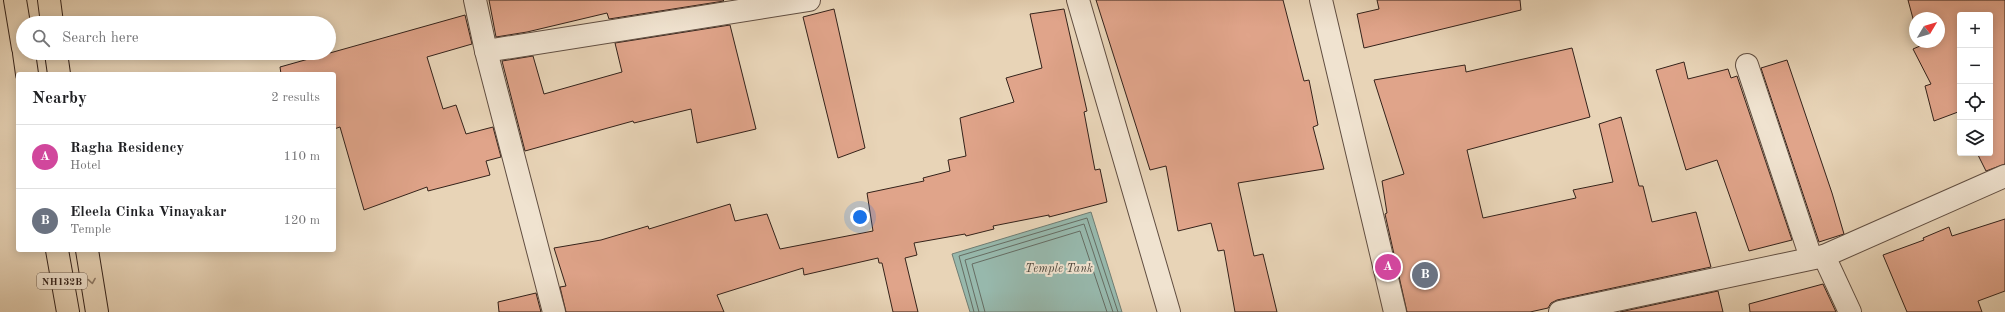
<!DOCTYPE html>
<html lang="en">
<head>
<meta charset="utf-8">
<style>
	:root { --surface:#fff; --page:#f6f6f6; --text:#202124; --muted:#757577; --line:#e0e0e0; --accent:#8f2418 }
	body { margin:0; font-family:"Old Standard TT",serif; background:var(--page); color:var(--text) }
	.controls { position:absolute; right:12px; top:12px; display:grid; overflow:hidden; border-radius:4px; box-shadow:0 2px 10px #0003 }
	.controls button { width:36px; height:36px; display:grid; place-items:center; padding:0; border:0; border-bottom:1px solid var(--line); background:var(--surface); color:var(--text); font:20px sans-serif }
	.compass { position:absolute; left:1909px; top:12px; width:36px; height:36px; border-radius:50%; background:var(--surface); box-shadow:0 2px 10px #0003; rotate:52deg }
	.you { position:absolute; left:860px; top:217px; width:14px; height:14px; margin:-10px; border:3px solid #fff; border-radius:50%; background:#1a73e8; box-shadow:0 0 0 6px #1a73e833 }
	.badge { display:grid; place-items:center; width:26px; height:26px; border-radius:50%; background:var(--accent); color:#fff; font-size:13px; font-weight:700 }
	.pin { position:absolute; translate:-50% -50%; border:2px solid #fff; box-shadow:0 1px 4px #0006 }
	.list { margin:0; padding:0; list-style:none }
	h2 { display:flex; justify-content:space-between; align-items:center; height:52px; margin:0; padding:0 16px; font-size:17px }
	h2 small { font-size:13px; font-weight:400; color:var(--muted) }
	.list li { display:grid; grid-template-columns:26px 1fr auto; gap:12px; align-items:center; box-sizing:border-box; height:64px; padding:0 16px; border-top:1px solid var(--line) }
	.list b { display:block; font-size:15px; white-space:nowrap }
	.list p { margin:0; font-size:13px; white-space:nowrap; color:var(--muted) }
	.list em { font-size:13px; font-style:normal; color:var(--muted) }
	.icon { flex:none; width:22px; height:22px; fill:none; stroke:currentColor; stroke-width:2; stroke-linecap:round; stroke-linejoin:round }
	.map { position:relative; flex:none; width:2005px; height:312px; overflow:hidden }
	.search { position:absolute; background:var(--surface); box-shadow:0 2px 10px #0003; left:16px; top:16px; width:320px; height:44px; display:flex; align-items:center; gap:10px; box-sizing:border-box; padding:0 14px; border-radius:22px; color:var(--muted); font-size:15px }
	.panel { position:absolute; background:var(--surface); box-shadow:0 2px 10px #0003; left:16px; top:72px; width:320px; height:180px; border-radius:4px }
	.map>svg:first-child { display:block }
	.water { fill:#97b8ac; stroke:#6f7c72 }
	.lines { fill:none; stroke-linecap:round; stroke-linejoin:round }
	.shore { stroke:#666d63; stroke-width:1 }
	.building { fill:#e0a48a; stroke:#34221a }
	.street-casing { stroke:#614e41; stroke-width:24 }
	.highway-casing { stroke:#34221a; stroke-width:24 }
	.street { stroke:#f0e3d0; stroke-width:22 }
	.highway { stroke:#e8d4b7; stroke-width:22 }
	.oneway { stroke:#8e7b68 }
	.labels { text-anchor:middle; stroke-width:4; stroke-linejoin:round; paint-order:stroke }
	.shield { fill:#f0e3d0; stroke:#6c5c51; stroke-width:1 }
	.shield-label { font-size:10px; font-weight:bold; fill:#34221a }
	.water-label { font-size:12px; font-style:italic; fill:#4d483e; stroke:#f0e3d0 }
</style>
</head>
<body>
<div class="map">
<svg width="2005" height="312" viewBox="0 0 2005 312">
	<rect width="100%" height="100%" fill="#e8d4b7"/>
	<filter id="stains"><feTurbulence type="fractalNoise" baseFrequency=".005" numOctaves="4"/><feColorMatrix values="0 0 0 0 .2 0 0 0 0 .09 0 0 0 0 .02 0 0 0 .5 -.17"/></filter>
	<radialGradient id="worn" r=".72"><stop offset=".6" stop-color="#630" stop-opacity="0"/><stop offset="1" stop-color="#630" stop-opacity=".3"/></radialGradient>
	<!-- water -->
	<path class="water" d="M1091 212 1122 312H970L952 254Z"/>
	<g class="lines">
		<!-- shore -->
		<g class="shore">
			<path d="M974 312 959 256 1087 218 1118 312"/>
			<path d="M979 312 965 260 1084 224 1113 312"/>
			<path d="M985 312 972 264 1080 231 1107 312"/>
		</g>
	</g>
	<!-- building -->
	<g class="building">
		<path d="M489 0H723L724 1 609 19 607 13 527 32 496 37Z"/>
		<path d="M1096 0H1283L1304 81 1309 80 1318 125 1313 127 1324 169 1238 183 1254 256 1263 254 1277 312H1235L1224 250 1218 251 1211 223 1178 231 1166 166 1150 170Z"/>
		<path d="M1377 0H1520L1521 10 1364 48 1357 14 1379 9Z"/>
		<path d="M1908 0H2005V164L1986 171 1977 153H1990V15H1960V117L1958 112 1934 121 1925 86 1931 84 1913 49 1920 46 1919 42H1939V18H1915V26Z"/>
		<path d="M834 9 865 148 838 158 803 17Z"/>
		<path d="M1064 9 1087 111 1084 112 1095 170 1100 169 1107 202 1049 217V215L993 226 994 229 966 236 965 234 914 243 917 255 905 258 918 312H893L882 263H879L878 258 804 275 803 268 717 295 724 312H566L560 287 566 286 554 248 601 240 648 226 649 229 730 204 735 221 767 214 780 249 873 231 867 193 924 181 923 178 950 171 948 160 966 156 960 118 1014 102 1006 78 1042 68 1030 14Z"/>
		<path d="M465 15 472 44 427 57 443 109 456 105 466 134 493 127 501 157 486 161 490 175 428 191 427 187 364 210 340 127 334 129V74H281L280 67Z"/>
		<path d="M730 25 756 129 697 143 691 109 634 123 633 121 525 151 502 61 533 56 544 94 622 72 615 43Z"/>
		<path d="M1572 48 1590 117 1467 150 1483 218 1576 198 1573 190 1613 182 1599 124 1621 117 1639 186H1643L1652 222 1696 212 1711 267 1557 300 1551 303 1548 308 1530 312H1407L1385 214 1387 213 1382 181 1404 174 1374 80 1465 65 1466 72Z"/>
		<path d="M1787 60 1832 193 1844 234 1819 242 1761 68Z"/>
		<path d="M1684 62 1688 79 1728 69 1731 78 1737 76 1792 240 1749 251 1717 160 1686 170 1656 70Z"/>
		<path d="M2005 219V291L1978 301 1982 312H1907L1883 255 1924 240 1923 238 1949 227 1952 236Z"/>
		<path d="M1823 284 1836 312H1750L1749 304Z"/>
		<path d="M1718 291 1723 312H1620Z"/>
		<path d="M536 293 541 312H499L498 302Z"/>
	</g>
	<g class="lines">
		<defs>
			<g id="street">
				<path d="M475 0 486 51 554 312"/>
				<path d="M1078 0 1169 312"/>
				<path d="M1321 0 1395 312"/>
				<path d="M486 51 809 0"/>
				<path d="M1747 65 1811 258"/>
				<path d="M1824 256 1850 312"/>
				<path d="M1560 312 1824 256 2005 176"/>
			</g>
			<g id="highway">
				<path d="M15 0 23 48"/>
				<path d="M49 0 52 23"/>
				<path d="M24 53 27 74"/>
				<path d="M56 53 59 74"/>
				<path d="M57 250 68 312"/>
				<path d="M87 250 97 312"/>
			</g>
		</defs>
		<!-- street casing -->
		<use href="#street" class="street-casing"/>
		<!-- highway casing -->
		<use href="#highway" class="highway-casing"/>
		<!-- street -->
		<use href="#street" class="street"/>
		<!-- highway -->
		<use href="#highway" class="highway"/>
	</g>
	<!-- one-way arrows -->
	<defs><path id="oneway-chevron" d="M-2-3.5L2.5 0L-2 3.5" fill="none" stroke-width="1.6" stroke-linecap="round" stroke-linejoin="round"/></defs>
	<use class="oneway" href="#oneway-chevron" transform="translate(92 281) rotate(81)"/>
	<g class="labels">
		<!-- shield labels -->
		<rect class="shield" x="37" y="273" width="50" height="16" rx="3"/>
		<g class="shield-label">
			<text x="62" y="285">NH132B</text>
		</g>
		<!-- water labels -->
		<g class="water-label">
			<text x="1059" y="272">Temple Tank</text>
		</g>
	</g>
	<rect width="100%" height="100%" filter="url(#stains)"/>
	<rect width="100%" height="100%" fill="url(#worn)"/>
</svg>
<div class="controls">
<button>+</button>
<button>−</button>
<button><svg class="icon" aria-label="locate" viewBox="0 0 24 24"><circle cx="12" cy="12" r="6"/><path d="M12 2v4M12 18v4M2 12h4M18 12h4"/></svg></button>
<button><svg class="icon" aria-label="layers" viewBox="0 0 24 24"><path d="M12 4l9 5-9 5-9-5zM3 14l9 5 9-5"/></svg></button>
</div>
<svg class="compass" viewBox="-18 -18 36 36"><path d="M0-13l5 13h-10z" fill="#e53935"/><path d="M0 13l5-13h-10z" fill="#757577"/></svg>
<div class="you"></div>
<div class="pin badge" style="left:1388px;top:267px;background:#d1479c">A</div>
<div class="pin badge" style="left:1425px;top:275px;background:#6b7280">B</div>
<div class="search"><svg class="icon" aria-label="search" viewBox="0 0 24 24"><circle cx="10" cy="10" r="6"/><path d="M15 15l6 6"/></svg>Search here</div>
<section class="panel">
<h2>Nearby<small>2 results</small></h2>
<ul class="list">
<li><span class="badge" style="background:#d1479c">A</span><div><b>Ragha Residency</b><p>Hotel</p></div><em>110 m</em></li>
<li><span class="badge" style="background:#6b7280">B</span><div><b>Eleela Cinka Vinayakar</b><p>Temple</p></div><em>120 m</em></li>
</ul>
</section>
</div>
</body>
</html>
